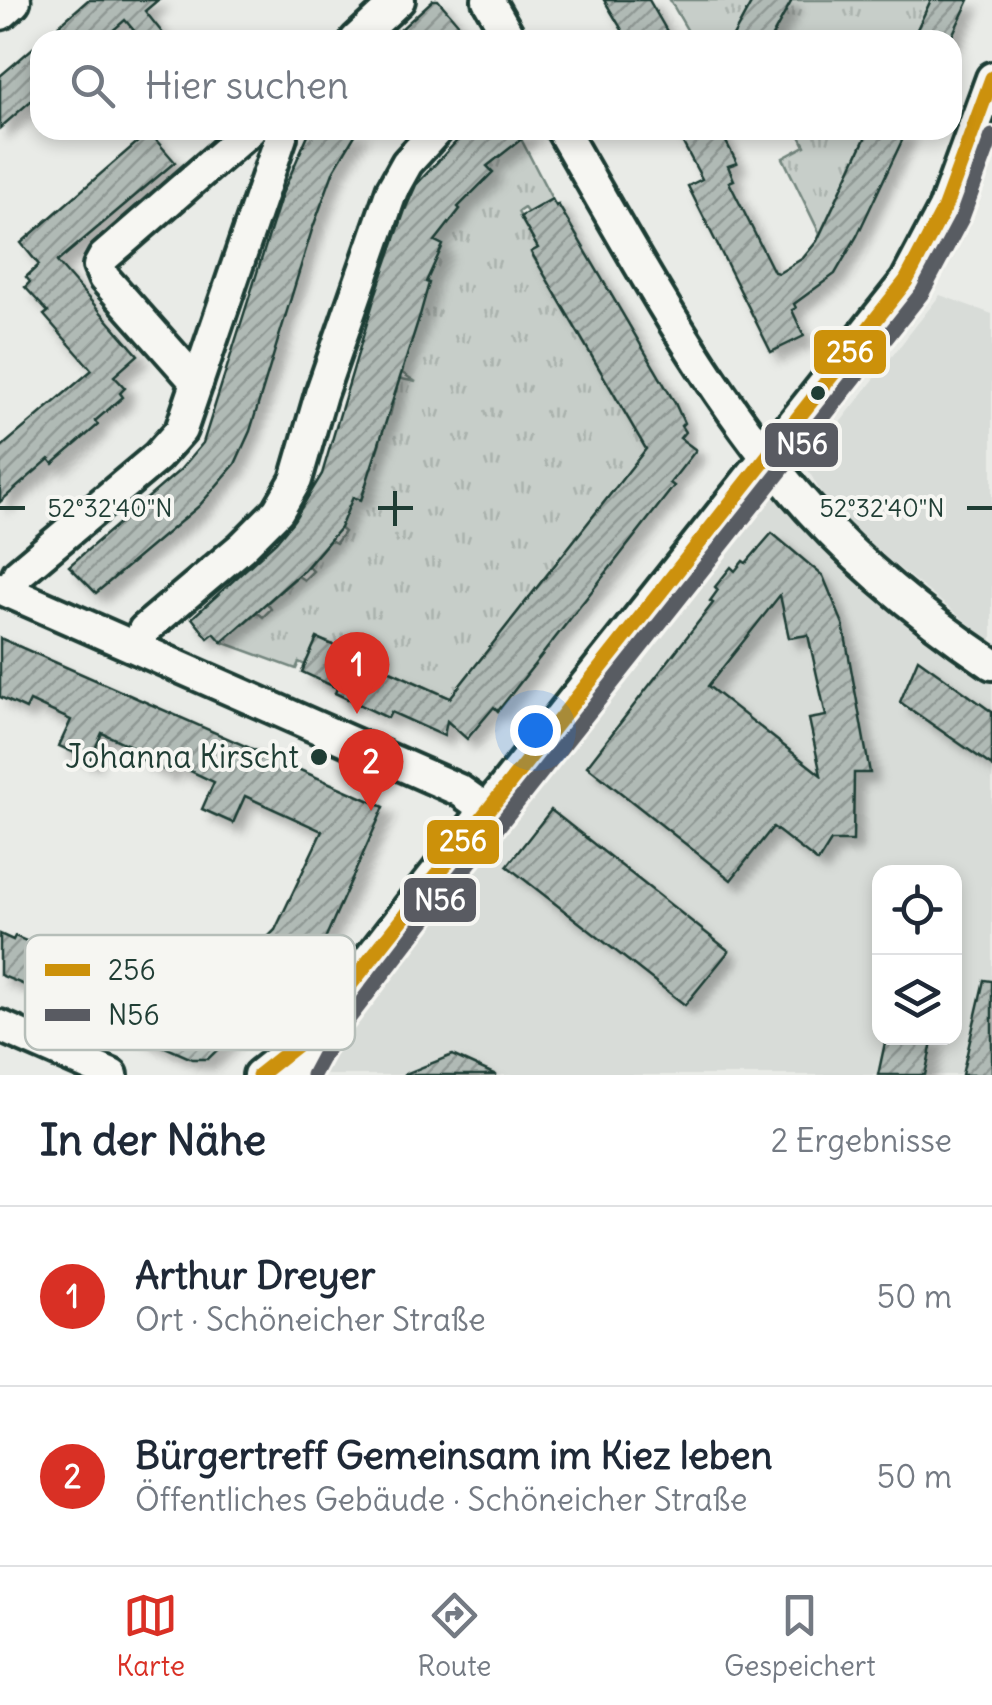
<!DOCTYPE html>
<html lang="de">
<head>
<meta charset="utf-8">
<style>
	:root { --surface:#fff; --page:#f2f2f3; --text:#1f2937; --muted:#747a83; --line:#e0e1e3; --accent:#d93025 }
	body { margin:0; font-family:Delius,sans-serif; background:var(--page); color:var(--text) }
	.controls { position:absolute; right:30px; bottom:30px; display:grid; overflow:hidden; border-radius:20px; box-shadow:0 5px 15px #0003 }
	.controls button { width:90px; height:90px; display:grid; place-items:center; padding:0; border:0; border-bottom:2px solid var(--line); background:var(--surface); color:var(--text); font:50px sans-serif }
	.you { position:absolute; left:535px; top:730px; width:35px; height:35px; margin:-25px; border:8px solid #fff; border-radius:50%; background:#1a73e8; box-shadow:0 0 0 15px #1a73e833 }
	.badge { display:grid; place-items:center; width:65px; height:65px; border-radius:50%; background:var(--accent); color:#fff; font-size:32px; font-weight:700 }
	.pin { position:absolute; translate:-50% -82px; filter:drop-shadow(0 2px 5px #0008) }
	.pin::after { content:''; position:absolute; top:52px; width:35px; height:30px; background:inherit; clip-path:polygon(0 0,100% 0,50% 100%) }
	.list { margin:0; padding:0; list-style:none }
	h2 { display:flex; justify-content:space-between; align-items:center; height:130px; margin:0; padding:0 40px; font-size:42px }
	h2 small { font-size:32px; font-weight:400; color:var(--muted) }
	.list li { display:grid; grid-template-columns:65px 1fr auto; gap:30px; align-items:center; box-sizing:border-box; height:180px; padding:0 40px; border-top:2px solid var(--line) }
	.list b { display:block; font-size:38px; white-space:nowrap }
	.list p { margin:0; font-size:32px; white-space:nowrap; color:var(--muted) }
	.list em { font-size:32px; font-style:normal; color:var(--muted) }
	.icon { flex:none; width:55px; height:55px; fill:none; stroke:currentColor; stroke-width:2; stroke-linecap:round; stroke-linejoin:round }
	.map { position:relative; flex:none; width:992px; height:1075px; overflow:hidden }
	.search { position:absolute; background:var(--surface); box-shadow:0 5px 15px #0003; left:30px; right:30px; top:30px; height:110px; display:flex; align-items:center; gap:25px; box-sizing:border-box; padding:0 35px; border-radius:30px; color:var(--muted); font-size:38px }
	.sheet { height:490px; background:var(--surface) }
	nav { display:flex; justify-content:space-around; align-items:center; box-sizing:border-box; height:140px; border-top:2px solid var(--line); background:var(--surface); font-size:28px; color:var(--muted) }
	nav a { display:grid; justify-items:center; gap:5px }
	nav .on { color:var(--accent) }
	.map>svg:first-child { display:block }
	.built { fill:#d8dcd8; fill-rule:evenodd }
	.grass { fill:url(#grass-tufts); stroke:#73867e; stroke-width:2.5 }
	.building { fill:url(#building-hatch); stroke:#1f3d34; stroke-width:2.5; fill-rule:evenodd; filter:url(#shadow) }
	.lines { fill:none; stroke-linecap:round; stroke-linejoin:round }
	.minor-casing { stroke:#1f3d34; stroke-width:38 }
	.major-casing { stroke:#1f3d34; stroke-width:45 }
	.minor { stroke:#f6f6f2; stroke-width:30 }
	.major { stroke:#f6f6f2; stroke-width:38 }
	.bus-1-casing { stroke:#f6f6f2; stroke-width:22 }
	.bus-2-casing { stroke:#f6f6f2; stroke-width:22 }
	.bus-1 { stroke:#cc910a; stroke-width:15 }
	.bus-2 { stroke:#595b62; stroke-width:15 }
	.ticks { fill:none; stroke:#1f3d34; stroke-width:4 }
	.bus-dot { fill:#1f3d34; stroke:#f6f6f2; stroke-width:4 }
	.labels { text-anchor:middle; stroke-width:8; stroke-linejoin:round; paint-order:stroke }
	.poi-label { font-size:32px; fill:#1f3d34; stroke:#f6f6f2; text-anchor:end }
	.key { fill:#f6f6f2; stroke:#b6beb9; stroke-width:2.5 }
	.key-label { font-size:28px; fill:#1f3d34 }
	.ticks-label { font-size:25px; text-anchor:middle; fill:#1f3d34; stroke:#f6f6f2; stroke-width:8; stroke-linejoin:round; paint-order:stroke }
	.line-badge { stroke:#f6f6f2; stroke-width:4 }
	.badge-label { font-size:28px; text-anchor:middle; font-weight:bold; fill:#fff }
</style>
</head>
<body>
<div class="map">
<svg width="992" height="1075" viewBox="0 0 992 1075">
	<defs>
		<pattern id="grass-tufts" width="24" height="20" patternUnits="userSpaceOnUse" patternTransform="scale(2.5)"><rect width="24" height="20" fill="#c7cec9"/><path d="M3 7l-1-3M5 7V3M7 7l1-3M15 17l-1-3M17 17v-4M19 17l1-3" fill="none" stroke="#aab2ad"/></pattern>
		<pattern id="building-hatch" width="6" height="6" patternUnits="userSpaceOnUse" patternTransform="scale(2.5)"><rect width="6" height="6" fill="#b0bab5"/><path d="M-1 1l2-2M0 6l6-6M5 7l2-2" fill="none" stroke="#8f9894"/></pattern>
		<filter id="shadow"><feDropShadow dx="9" dy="9" stdDeviation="5" flood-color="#0004"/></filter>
	</defs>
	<rect width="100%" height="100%" fill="#e9ebe7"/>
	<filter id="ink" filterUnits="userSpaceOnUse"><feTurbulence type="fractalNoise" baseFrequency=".01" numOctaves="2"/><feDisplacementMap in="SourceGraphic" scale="20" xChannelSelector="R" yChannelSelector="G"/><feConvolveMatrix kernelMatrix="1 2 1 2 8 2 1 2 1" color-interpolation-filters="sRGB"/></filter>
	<g filter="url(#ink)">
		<!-- built -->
		<g class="built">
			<path d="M940 295 992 314V642L886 558 826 502 806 466Z"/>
			<path d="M771 494 779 497 992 677V1075H304L329 1028 754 496ZM880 872H954V1038H880Z"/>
		</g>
		<!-- grass -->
		<g class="grass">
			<path d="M670 0H753L731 40H693Z"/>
			<path d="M792 0H931L912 40H770Z"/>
			<path d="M797 130H869L820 234 783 158 805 146Z"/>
			<path d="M521 139 552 199 528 213 524 208 518 212 538 248 531 253 537 263 544 259 557 297 564 294 578 317 571 321 599 368 606 365 616 398 651 443 450 698 327 642 317 639 305 665 299 662 296 669 222 642 257 612 263 617 271 609 267 603 298 576 304 580 313 571 308 566 330 540 336 543 344 532 338 527 353 497 361 500 366 487 360 485 370 453 376 454 380 442 374 440 382 414 390 415 393 403 386 401 393 377 416 382 402 373 422 281 442 245 435 241 447 215 454 217 460 209 455 206 492 172 487 166Z"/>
		</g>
		<!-- building -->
		<g class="building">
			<path d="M88 0H158L145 11 168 40H142L125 20 102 40H42Z"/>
			<path d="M433 0H438L461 27 446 40H389Z"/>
			<path d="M604 0H649L672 40H628Z"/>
			<path d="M753 0H792L770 40H731Z"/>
			<path d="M931 0H969L950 40H912Z"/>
			<path d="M40 42V93L0 128V76Z"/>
			<path d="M310 130H358L334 170 312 230 250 431 235 464 199 506 96 593 69 566 180 470 203 443 282 194Z"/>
			<path d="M467 130H533L487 166 493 172 458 207 460 209 435 241 443 245 426 282 429 283 420 315 361 500 353 497 340 528 304 570 222 642 214 633 208 638 192 618 276 542 294 520 322 474 376 293 405 210 416 185Z"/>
			<path d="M676 130H720L737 163 728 166 734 180 729 182 774 272 779 273 803 258 817 241 869 130H907L857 236 835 274 794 304 796 308 792 310 804 336 771 352 688 186 702 179Z"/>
			<path d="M149 132 175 162 57 262 138 355 114 376 125 388 120 393 123 397 95 421 98 425 53 464 49 459 0 502V448L92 370 44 315 48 312 25 287 30 282 26 277 39 265 21 243Z"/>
			<path d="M552 199 556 206 558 204 675 403 684 423 681 426 685 432 680 438 696 450 670 483 674 486 498 711 494 707 467 739 447 721 444 736 391 712 388 718 335 693 337 688 302 672 317 638 450 698 646 449 531 252 538 248 520 217Z"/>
			<path d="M772 533 823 576 843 624 870 773H854L853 841H831L818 862 773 827 731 880 587 766 713 603 710 601 718 590 715 587 731 567 735 571 743 561 746 563ZM780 595 789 638 808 635 826 716 809 719 821 775 708 686Z"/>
			<path d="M0 638 384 807 320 950 208 1059H192L124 1029 125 1026 0 975V934L13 940 15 936 141 991 143 988 184 1006 202 1003 275 930 322 831 245 796 233 823 202 809 214 782 180 766 173 764 169 772 138 758 142 751 102 733 90 760 59 746 71 720 30 701 26 709 0 697Z"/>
			<path d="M918 659 992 712V766L900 702Z"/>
			<path d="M551 810 729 951 685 1005 507 866Z"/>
			<path d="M984 980 992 981V1075H962Z"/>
			<path d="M886 1038H933L925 1075H878Z"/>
			<path d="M452 1055 496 1075H405V1074Z"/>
		</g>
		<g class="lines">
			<defs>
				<g id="minor">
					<path d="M488 0 511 40"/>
					<path d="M356 40 399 0"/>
					<path d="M562 130C630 248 696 371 782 477 841 550 915 612 992 664"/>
					<path d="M197 383 104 278 99 266 104 257 250 130"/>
					<path d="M0 588 459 790 487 810"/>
					<path d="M10 592 18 574 157 457 181 430 281 137 278 130"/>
					<path d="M137 647 144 630 242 547 278 511 296 480 321 394 392 190 407 163 437 130"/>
					<path d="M0 1026 112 1075"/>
					<path d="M259 1075 303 1040"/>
					<path d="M291 1075 313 1032 420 893 906 281 944 209 992 78"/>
				</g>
				<path id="major" d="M0 10 11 0"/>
			</defs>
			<!-- minor casing -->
			<use href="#minor" class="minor-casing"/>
			<!-- major casing -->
			<use href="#major" class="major-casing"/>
			<!-- minor -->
			<use href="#minor" class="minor"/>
			<!-- major -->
			<use href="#major" class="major"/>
			<defs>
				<path id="bus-1" d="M259 1075 313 1032 906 281 944 209 992 78"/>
				<path id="bus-2" d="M313 1075 330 1043 436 905 922 293 962 218 992 136"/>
			</defs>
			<!-- bus-1 casing -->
			<use href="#bus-1" class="bus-1-casing"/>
			<!-- bus-2 casing -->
			<use href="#bus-2" class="bus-2-casing"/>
			<!-- bus-1 -->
			<use href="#bus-1" class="bus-1"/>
			<!-- bus-2 -->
			<use href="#bus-2" class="bus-2"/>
		</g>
	</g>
	<!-- ticks -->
	<path class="ticks" d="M395 491V526M0 508H25M378 508H413M967 508H992"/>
	<!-- markers -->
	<g class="bus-dot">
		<circle cx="818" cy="393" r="9"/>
		<circle cx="319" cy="757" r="10"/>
	</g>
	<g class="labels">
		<!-- poi labels -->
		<g class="poi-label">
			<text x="299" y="768">Johanna Kirscht</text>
		</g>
	</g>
	<!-- legend -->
	<rect x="25" y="935" width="330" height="115" rx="15" class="key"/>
	<rect x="45" y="964" width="45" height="12" fill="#cc910a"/>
	<rect x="45" y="1009" width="45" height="12" fill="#595b62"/>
	<g class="key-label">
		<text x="108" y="980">256</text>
		<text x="108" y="1025">N56</text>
	</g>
	<g class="ticks-label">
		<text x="110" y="517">52°32'40"N</text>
		<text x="882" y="517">52°32'40"N</text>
	</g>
	<g class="line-badge">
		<rect x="812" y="328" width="76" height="48" rx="10" fill="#cc910a"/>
		<rect x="763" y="421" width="77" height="48" rx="10" fill="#595b62"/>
		<rect x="425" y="818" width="76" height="48" rx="10" fill="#cc910a"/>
		<rect x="402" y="876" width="76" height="48" rx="10" fill="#595b62"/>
	</g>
	<g class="badge-label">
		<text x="850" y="362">256</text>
		<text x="802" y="454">N56</text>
		<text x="463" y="851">256</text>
		<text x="440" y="910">N56</text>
	</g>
</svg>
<div class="controls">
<button><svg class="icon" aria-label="locate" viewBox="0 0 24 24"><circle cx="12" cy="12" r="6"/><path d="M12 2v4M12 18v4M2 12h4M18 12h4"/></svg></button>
<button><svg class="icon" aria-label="layers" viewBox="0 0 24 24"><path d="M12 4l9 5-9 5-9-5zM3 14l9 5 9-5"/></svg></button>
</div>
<div class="you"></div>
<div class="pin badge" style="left:357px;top:714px">1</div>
<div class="pin badge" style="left:371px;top:811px">2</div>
<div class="search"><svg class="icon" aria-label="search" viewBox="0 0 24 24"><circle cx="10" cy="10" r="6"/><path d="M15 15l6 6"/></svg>Hier suchen</div>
</div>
<section class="sheet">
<h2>In der Nähe<small>2 Ergebnisse</small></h2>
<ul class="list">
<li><span class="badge">1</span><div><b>Arthur Dreyer</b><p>Ort · Schöneicher Straße</p></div><em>50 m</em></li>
<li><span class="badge">2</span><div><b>Bürgertreff Gemeinsam im Kiez leben</b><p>Öffentliches Gebäude · Schöneicher Straße</p></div><em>50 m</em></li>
</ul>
</section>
<nav>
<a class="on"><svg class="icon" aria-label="map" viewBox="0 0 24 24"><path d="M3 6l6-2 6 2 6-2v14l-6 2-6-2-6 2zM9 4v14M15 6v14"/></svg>Karte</a>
<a><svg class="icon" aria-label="directions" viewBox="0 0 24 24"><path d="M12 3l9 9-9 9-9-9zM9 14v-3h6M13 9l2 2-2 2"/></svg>Route</a>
<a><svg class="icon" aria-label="saved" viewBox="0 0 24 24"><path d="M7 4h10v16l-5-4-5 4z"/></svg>Gespeichert</a>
</nav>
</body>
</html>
